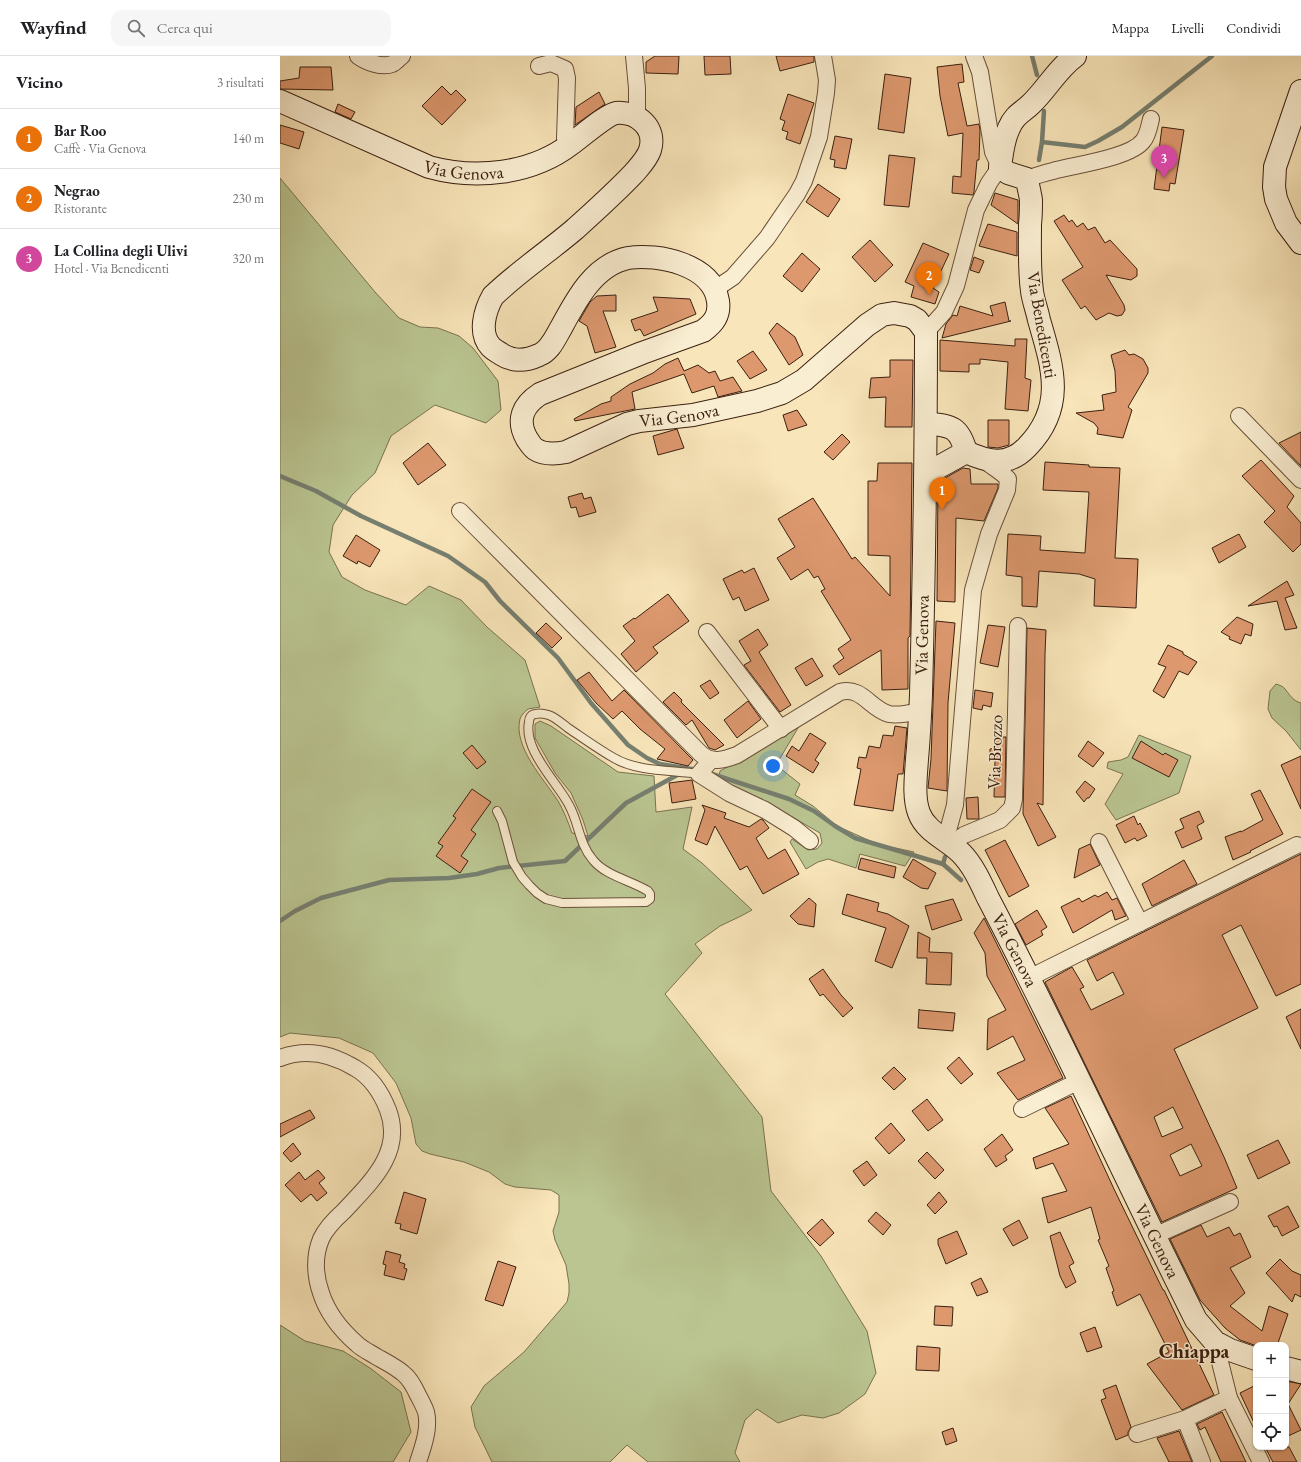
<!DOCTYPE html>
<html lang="it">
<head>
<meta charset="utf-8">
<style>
	:root { --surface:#fff; --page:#f6f6f6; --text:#202124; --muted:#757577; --line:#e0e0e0; --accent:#8f2418 }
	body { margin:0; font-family:"EB Garamond",serif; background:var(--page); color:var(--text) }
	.controls { position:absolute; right:12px; bottom:12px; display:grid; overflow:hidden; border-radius:8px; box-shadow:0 1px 3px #0004 }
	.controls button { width:36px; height:36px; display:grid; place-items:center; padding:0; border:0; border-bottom:1px solid var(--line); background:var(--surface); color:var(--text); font:20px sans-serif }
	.you { position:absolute; left:493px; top:710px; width:14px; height:14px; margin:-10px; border:3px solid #fff; border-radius:50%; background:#1a73e8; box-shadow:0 0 0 6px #1a73e833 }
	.badge { display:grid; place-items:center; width:26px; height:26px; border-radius:50%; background:var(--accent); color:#fff; font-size:13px; font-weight:700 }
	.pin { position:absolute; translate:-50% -33px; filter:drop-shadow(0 1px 2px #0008) }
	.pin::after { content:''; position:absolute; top:21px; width:14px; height:12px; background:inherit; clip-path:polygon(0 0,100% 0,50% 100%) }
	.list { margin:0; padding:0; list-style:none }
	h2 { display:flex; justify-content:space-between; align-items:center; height:52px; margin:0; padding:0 16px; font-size:17px }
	h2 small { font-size:13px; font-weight:400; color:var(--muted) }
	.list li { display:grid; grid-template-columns:26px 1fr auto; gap:12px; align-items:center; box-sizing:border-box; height:60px; padding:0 16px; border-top:1px solid var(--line) }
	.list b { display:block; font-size:15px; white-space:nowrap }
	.list p { margin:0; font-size:13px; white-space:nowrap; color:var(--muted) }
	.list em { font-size:13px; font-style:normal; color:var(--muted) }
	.icon { flex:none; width:22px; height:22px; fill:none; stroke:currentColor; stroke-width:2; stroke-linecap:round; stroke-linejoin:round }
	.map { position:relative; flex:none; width:1021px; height:1406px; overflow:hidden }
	header { display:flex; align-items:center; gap:24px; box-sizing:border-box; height:56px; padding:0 20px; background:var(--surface); border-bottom:1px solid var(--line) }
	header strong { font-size:19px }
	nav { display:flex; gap:22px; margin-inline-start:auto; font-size:14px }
	.search { width:280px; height:36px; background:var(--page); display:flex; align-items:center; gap:10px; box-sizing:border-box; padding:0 14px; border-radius:12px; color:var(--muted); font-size:15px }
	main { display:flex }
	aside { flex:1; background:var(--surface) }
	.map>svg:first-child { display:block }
	.green { fill:#bac591; stroke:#7a7251 }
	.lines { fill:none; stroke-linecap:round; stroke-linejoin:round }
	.stream { stroke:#767f70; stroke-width:4.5 }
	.building { fill:#dd986e; stroke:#3b2011; fill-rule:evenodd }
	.lane-casing { stroke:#6a513b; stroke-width:10 }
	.street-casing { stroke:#6a513b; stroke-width:18 }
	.secondary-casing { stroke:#3b2011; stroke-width:24 }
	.lane { stroke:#faeed2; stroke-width:8 }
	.street { stroke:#faeed2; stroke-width:16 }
	.secondary { stroke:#faeed2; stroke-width:22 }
	.labels { text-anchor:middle; stroke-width:3; stroke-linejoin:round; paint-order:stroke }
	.street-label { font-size:18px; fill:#3b2011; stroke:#faeed2 }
	.quarter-label { font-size:20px; font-weight:bold; fill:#3b2011; stroke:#faeed2 }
</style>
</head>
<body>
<header>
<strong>Wayfind</strong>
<div class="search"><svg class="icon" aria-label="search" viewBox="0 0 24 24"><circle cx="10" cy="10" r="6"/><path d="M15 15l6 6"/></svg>Cerca qui</div>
<nav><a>Mappa</a><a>Livelli</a><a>Condividi</a></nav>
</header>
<main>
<aside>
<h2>Vicino<small>3 risultati</small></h2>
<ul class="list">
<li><span class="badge" style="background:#e8710a">1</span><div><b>Bar Roo</b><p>Caffè · Via Genova</p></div><em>140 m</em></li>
<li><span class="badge" style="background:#e8710a">2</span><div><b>Negrao</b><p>Ristorante</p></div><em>230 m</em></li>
<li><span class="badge" style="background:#d1479c">3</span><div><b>La Collina degli Ulivi</b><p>Hotel · Via Benedicenti</p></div><em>320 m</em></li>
</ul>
</aside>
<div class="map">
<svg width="1021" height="1406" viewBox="0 0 1021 1406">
	<rect width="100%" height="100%" fill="#f8e5b9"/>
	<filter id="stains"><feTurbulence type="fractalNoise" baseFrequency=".005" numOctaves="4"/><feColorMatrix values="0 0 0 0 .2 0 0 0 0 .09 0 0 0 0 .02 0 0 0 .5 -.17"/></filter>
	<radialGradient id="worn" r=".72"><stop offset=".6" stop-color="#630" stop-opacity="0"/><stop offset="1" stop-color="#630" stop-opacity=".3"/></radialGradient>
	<!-- green -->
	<g class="green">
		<path d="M0 122 95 236 119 262 140 271 158 272 179 280 193 292 218 325 221 354 206 367 155 349 111 380 95 417 72 439 53 469 49 496 62 521 85 534 126 549 149 530 181 544 207 571 245 604 260 651 248 653C245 656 241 659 240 663 233 691 264 723 278 745 284 755 288 766 292 777L308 780 303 764 291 737 275 717 255 682V668L260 665 271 670 338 716 374 720 376 756 412 751 403 793 422 807 472 854 461 860 440 870 415 888 422 897 385 938 482 1061 491 1135 541 1200 587 1275 596 1317 585 1338 559 1357 543 1362 522 1359 498 1367 477 1353 465 1364 455 1397 460 1406H368L347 1389 330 1406H212L195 1371 191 1351 204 1330 244 1296 287 1246 289 1237V1228L286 1209 275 1184 273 1175 279 1156V1139L271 1134 235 1131 225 1128 209 1116 184 1106 150 1098 142 1095 136 1088 131 1062 116 1027 93 997 59 982 10 977 0 981Z"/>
		<path d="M996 628C999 629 1003 630 1005 633 1010 639 1013 645 1021 647V694L1006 675 992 662 988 653 990 635Z"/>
		<path d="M521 667 496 709 520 728 515 739 533 750 557 770 597 788 634 796 625 810 580 798 576 812 548 803 538 806 526 813 510 786 512 783 528 794 537 793 542 787 540 777 486 746 452 730 439 721 440 715 457 706Z"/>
		<path d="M859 679 911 700 899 737 836 764 825 748 843 718 827 712 828 706 841 704 848 701Z"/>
		<path d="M0 1269 25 1285 63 1295 90 1312 121 1336 131 1376 113 1406H0Z"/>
	</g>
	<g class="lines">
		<!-- stream -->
		<g class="stream">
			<path d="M752 0 757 19"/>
			<path d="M762 86 805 91 818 85 842 71 932 0"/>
			<path d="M759 104 762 86 764 55"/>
			<path d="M0 420 36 435 81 460 168 500 205 526 220 545 278 602 311 647 348 689 367 702 380 708 418 714"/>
			<path d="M429 717 509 743 534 755 555 770 575 782 663 808 681 824"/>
			<path d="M663 808 665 801"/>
			<path d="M0 865 15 855 41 842 109 824 169 822 197 818 219 812 285 805 346 747 401 717"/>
		</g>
	</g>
	<!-- building -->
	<g class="building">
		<path d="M375 0H399L398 18 366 17V6Z"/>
		<path d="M424 0H450L451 18 425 19Z"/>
		<path d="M496 0H534V6L500 15Z"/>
		<path d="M682 8 684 26 678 27 687 70 699 68 700 74 699 104H697L694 136 693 139 672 137 673 120 681 121 683 77 668 80 660 40 657 11Z"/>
		<path d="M20 11H51L53 34 0 33V25L19 22Z"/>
		<path d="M605 18 631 22 624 77 598 73Z"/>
		<path d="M162 30 171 39 176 34 186 44 162 69 142 50Z"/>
		<path d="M319 36 325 48 295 69 296 51Z"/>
		<path d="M508 38 534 47 520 88 506 83 508 76 502 74 505 65 500 63Z"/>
		<path d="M58 48 75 56 71 63 55 56Z"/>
		<path d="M0 69 24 76 19 93 0 87Z"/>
		<path d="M882 71 904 74 895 128 890 127 889 135 874 133Z"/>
		<path d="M555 80 572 83 566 113 554 111 555 104 550 103Z"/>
		<path d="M609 99 635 102 629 151 604 149Z"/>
		<path d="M538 128 560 143 548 161 526 146Z"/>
		<path d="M715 137 738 144V168L711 149Z"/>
		<path d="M784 159 789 166 792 164 797 171 803 167 808 174 815 171 825 187 830 184 857 213V220L851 224 826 219 844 249 845 254 842 259 837 260 829 257 816 264 805 250 801 253 782 224 803 211 774 165Z"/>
		<path d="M708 168 737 176V200L699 190Z"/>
		<path d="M590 184 613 209 595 226 572 201Z"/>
		<path d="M643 187 669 198 653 232 659 236 655 248 631 241 634 230 625 226Z"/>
		<path d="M522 197 540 213 522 236 503 220Z"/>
		<path d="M694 201 704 205 699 217 690 214Z"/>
		<path d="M336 239V255H323L336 291 315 297 307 270 299 265 310 246 317 240Z"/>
		<path d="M373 241 410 243 416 258 364 280 360 273 355 275 351 264 378 255Z"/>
		<path d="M725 246 729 265H731L662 282 666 268 673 259 677 260 680 250 713 260 710 250Z"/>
		<path d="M497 267 515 281 523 299 509 309 489 277Z"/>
		<path d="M735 283H747L745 322 751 324 748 355 725 353 728 306 700 303V308H689V316L660 315V284L735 290Z"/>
		<path d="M845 294 849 299 854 298 863 303 868 312V317L848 351 852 354 843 382 817 378 818 372 814 367 796 357 824 354 822 339 836 336 835 315 831 299Z"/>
		<path d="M473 295 487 314 470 323 457 305Z"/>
		<path d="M398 302 404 315 418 309 429 317 435 315 440 325 453 321 462 335 438 341 434 330 412 337 404 318 352 336 355 353 295 365 294 363 321 348 331 345V341L350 328 373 317 385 308Z"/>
		<path d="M610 304H633L632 371H605L606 341 589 342 591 322 610 321Z"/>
		<path d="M517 354 527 369 508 375 503 359Z"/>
		<path d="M708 364H729V389L718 392 708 391Z"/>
		<path d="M397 373 404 392 378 399 373 380Z"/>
		<path d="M1021 376V410L999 387Z"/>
		<path d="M562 378 570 386 553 404 544 396Z"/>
		<path d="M148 387 166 409 138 429 123 407Z"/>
		<path d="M981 404 1014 440 1007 451 1021 467V488L1013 496 984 466 995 455 962 420Z"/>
		<path d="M765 406 809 409V411L840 412 835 502 858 503 856 552 814 550 815 523 799 518 759 515 757 551 742 550V521L726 519 728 478 761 480 760 494 805 497 809 436 763 434Z"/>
		<path d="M598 407H632L631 500 630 580 628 582V633L602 634 601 594 559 619 553 610 564 602 558 593 571 584 541 535 545 533 538 520 534 522 528 513 511 524 497 502 515 491 498 463 533 442 572 503 575 501 610 540V500L588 499V425H597Z"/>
		<path d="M683 412 690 413 691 428H718V432L704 465 676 462 675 546 657 545 658 426Z"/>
		<path d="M302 437 304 443 311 441 316 456 299 461 296 451 291 452 288 441Z"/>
		<path d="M959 478 966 491 939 507 932 492Z"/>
		<path d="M76 479 100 494 90 511 78 505 77 508 63 500Z"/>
		<path d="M474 512 489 544 465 555 459 541 453 544 443 523 462 514 464 517Z"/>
		<path d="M1007 525 1014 539 1005 542 1017 572 1005 574 997 545 968 550Z"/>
		<path d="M388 538 409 565 373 591 378 597 356 616 341 598 355 585 343 570 354 562 355 563Z"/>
		<path d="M957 561 973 568 971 580 965 578 961 588 949 583 950 581 941 576Z"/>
		<path d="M656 565 675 567 668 647 667 735 648 732 651 703Z"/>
		<path d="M266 567 282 582 272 592 256 577Z"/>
		<path d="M708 569 725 571 718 611 700 607Z"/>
		<path d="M747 572 766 574 765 598 763 749 757 747 776 781 758 790 743 758Z"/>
		<path d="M478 573 488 589 479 596 511 649 500 656 464 609 471 605 459 585Z"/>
		<path d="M888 589 903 596V598L917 606 908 619 899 615 884 642 873 635 886 611 878 608Z"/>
		<path d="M532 602 543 620 526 630 515 612Z"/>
		<path d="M309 616 332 645 344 634 413 704 408 710 377 703 385 693 360 673 342 655 333 663 316 647 297 624Z"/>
		<path d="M430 624 439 637 430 643 420 630Z"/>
		<path d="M695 634 713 637 711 651 703 649 702 654 693 652Z"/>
		<path d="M394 636 402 644 401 646 444 689 435 694 429 692 412 664 406 669 383 646Z"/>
		<path d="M468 645 481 663 457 682 444 664Z"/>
		<path d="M615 670 627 672 623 718H618L613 755 574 749 581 713 577 712 579 701 586 702 589 690 600 692 603 679 613 680Z"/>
		<path d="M530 677 546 687 535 704 539 707 533 717 506 700 512 690 519 695Z"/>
		<path d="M715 681H726L725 741H714L715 704H710V693L715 692Z"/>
		<path d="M808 685 824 697 813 711 798 700Z"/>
		<path d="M861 685 883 699 885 697 898 704 889 721 852 702Z"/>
		<path d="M192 689 206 706 197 713 183 697Z"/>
		<path d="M1021 700V753L1001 709Z"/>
		<path d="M412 724 416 743 392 747 389 727Z"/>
		<path d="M805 725 815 733 809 742H807L804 746 796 736Z"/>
		<path d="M192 733 211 746 191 774 196 778 181 800 188 805 180 817 156 800 163 790 158 787 176 762 173 760Z"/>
		<path d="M980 734 1003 778 970 795 971 796 953 804 945 781 961 775V776L983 764 971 738Z"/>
		<path d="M698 741 699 763H687L686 742Z"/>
		<path d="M422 749 446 757 444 762 469 771 481 763 483 764 489 772 476 782 488 803 505 793 519 818 483 838 467 810 460 814 435 770 427 789 415 784 425 754Z"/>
		<path d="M919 755 924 766 917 770 922 783 902 792 895 776 904 772 900 763Z"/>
		<path d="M854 760 858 769 860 767 867 780 857 785 855 782 845 787 836 769Z"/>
		<path d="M725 784 749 830 729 841 705 794Z"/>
		<path d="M810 788 820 809 794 822 799 793Z"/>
		<path d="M1021 798V928L996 940 961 869 942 879 978 952 894 993 944 1101 957 1132 882 1166 765 926 792 911 804 931 800 933 811 954 844 938 833 916 817 925 807 904ZM893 1051 903 1072 882 1081 874 1061ZM911 1088 922 1110 900 1120 890 1099Z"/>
		<path d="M581 802 616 811 614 822 578 813Z"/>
		<path d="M633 803 656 817 648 833 641 832 623 821Z"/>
		<path d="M904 804 917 828 872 850 862 828Z"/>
		<path d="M827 836 832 844 837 842 846 860 835 864 832 854 793 877 781 851 799 842 802 846 815 839 818 841Z"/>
		<path d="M567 838 599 847 597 855 608 858 629 870 612 912 595 905 606 872 562 858Z"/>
		<path d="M529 842 536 848 534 871 518 868 510 860Z"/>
		<path d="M673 843 682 864 652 874 645 850Z"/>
		<path d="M757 854 767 871 761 875 763 879 746 889 735 868Z"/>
		<path d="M704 862 783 1022 738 1044 717 1017 745 1004 733 980 707 994 708 963 726 954 707 920 705 897 694 877Z"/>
		<path d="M638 876 650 882 649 896 672 897 671 929 646 928 647 902H637Z"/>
		<path d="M543 913 561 939 573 952 563 961 543 938 540 940 529 923Z"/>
		<path d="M639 953 640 954 675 957 673 975 638 972Z"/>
		<path d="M1021 953V993L1006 961Z"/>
		<path d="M679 1001 693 1018 681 1028 667 1012Z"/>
		<path d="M614 1011 626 1023 614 1034 602 1022Z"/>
		<path d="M791 1040 834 1133 883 1234H884L934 1339 902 1354 867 1308 889 1296 860 1238 837 1250 832 1236 834 1235 826 1212 829 1210 818 1184 820 1183 811 1151 768 1167 762 1142 787 1135 773 1107 756 1113 753 1102 789 1088 765 1052Z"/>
		<path d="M647 1043 663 1064 648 1075 632 1055Z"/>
		<path d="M30 1054 35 1062 0 1081V1068Z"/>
		<path d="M611 1067 625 1084 609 1098 595 1082Z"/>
		<path d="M722 1078 733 1094 725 1100 727 1104 716 1111 704 1093Z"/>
		<path d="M998 1084 1010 1107 978 1123 967 1099Z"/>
		<path d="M13 1087 21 1098 11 1106 3 1097Z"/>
		<path d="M647 1096 664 1114 655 1123 638 1105Z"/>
		<path d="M587 1105 597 1119 584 1130 573 1115Z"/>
		<path d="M38 1114 45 1122 39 1127 47 1137 37 1145 31 1138 21 1146 5 1129 19 1116 25 1124Z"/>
		<path d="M124 1136 146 1143 137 1178 120 1173 121 1168 115 1167Z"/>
		<path d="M659 1136 667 1146 655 1158 647 1149Z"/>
		<path d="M1008 1150 1019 1171 1002 1180 997 1170 994 1171 988 1160Z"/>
		<path d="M596 1156 611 1169 603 1179 588 1165Z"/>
		<path d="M542 1163 554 1177 540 1190 527 1177Z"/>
		<path d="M739 1164 748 1182 733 1190 723 1173Z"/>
		<path d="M921 1169 927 1181 949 1171 954 1180 960 1177 971 1201 950 1212 965 1237 950 1250 982 1275 989 1250 1008 1258 998 1287 1000 1289H974L960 1284 945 1272 920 1244 890 1183Z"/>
		<path d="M677 1175 687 1198 666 1208 658 1188V1183Z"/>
		<path d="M780 1176 794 1207 789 1210 796 1226 786 1232 780 1220 770 1180Z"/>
		<path d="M106 1195 121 1199 119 1206 125 1208 124 1212 127 1213 124 1224 104 1219 106 1209 103 1208Z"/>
		<path d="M1000 1203 1012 1215 1021 1219V1241L1015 1238 1012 1246 986 1217Z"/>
		<path d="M218 1205 236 1211 223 1250 205 1244Z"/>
		<path d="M701 1222 708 1236 697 1240 691 1227Z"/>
		<path d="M655 1250 673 1251 672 1270 654 1269Z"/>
		<path d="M815 1271 822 1291 807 1296 800 1277Z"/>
		<path d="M637 1290 660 1292 659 1315 636 1314Z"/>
		<path d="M1006 1325 1021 1328 1008 1348 1021 1374 1006 1381Z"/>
		<path d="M836 1329 851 1371 848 1376V1379L836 1384 821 1344 826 1342 823 1334Z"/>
		<path d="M976 1329V1371L960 1337Z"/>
		<path d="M942 1356 966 1406H941L925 1371 920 1374 917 1368Z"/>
		<path d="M673 1372 677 1385 666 1389 662 1376Z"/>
		<path d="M899 1375 912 1406H889L877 1382Z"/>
		<path d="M985 1391H1009L1017 1406H993Z"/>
	</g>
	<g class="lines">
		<defs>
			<path id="lane" d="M217 755 222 765 233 806 242 821 249 829 257 837 266 843 282 847 366 846 370 843V838L368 835C350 824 326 820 313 804 299 788 299 767 289 749 277 726 243 694 249 666 249 662 251 658 256 658 260 657 267 658 271 660 277 663 283 668 288 672 303 682 318 693 334 702 357 716 393 714 419 718"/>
			<g id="street">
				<path d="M78 0C86 6 102 12 112 8 115 7 119 2 122 0"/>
				<path d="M354 0 357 32V61"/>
				<path d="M259 10 271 7 285 13 287 22 285 82 288 91"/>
				<path d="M747 123C755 120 764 117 773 115 794 109 850 102 863 85 868 79 869 71 871 63"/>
				<path d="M434 234 453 221 487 182 517 138 524 125 539 81 546 37 547 24 543 0"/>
				<path d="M646 276 664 256 676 230 696 154 709 127 720 111 713 96 700 16 694 0"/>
				<path d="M959 360 1021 424"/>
				<path d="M180 455 420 697C431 708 444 704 457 699L560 636C582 630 590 653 609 658 620 660 630 657 640 655"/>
				<path d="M427 576 501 673"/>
				<path d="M431 704 419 718 449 737 485 754 514 772 530 785"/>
				<path d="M662 783 669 771 675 749 693 534 709 478 727 434 728 423C721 415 712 411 704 404"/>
				<path d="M819 786 860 867"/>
				<path d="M671 788 684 779 720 764 732 752 734 743 738 570"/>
				<path d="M749 922 1017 789"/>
				<path d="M0 1002C26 992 52 998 75 1012 91 1021 101 1036 108 1054 124 1096 91 1126 64 1155 55 1163 46 1172 41 1183 34 1200 35 1220 41 1237 47 1256 61 1274 77 1288 82 1293 91 1297 97 1301 106 1306 118 1312 125 1319 131 1324 135 1333 138 1339 141 1345 144 1350 146 1356 150 1372 143 1391 138 1406"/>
				<path d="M742 1053 799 1025"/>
				<path d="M874 1180 950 1146"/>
				<path d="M935 1286 949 1342 981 1406"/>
				<path d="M905 1363 922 1406"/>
				<path d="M857 1378 905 1363 949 1342"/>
			</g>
			<g id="secondary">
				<path d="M1021 35 995 111 994 131 996 143 1006 167 1021 187"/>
				<path id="s1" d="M0 45 149 111C196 124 252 118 291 88 301 81 326 59 336 57 357 55 377 72 370 94 367 103 360 110 354 117 336 136 315 155 295 173 268 196 238 216 213 240 205 254 198 277 211 291 214 294 218 296 221 298 233 306 246 305 259 299 270 295 275 282 281 272 296 244 314 209 348 202 378 197 433 209 438 245 440 259 434 267 423 275L362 297 260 338C243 349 236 364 247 383 249 386 252 391 255 393 264 399 276 398 286 396L347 368 359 365 413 359 477 345 502 337 524 324 587 269 602 259 614 257 630 260 637 264 646 276C646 397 644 518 641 639 640 661 639 682 637 703 636 720 633 741 639 757 646 776 667 783 681 797 693 809 701 827 708 842 781 981 846 1124 916 1264L935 1286 950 1294 976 1303"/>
				<path d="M646 367C671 370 679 370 686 396"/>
				<path d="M686 396C708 406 728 411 747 391 786 351 773 312 759 264 757 254 753 244 752 235 749 213 750 190 750 168 751 160 751 152 751 144 750 137 748 130 747 123L728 117 720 111C722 98 723 84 729 72 735 58 742 57 751 48 767 33 777 13 795 0"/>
				<path d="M646 418 686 396"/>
				<path d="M1006 1312 1021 1316"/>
			</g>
		</defs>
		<!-- lane casing -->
		<use href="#lane" class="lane-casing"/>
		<!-- street casing -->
		<use href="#street" class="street-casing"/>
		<!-- secondary casing -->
		<use href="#secondary" class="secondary-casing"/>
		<!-- lane -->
		<use href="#lane" class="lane"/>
		<!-- street -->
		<use href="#street" class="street"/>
		<!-- secondary -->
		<use href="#secondary" class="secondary"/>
	</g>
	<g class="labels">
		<!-- street labels -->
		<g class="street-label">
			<text dy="6" stroke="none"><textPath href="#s1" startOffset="198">Via Genova</textPath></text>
			<text transform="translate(762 269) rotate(80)" y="6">Via Benedicenti</text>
			<text dy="6" stroke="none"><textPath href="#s1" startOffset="1421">Via Genova</textPath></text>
			<text transform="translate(642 579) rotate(-89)" y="6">Via Genova</text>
			<text transform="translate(715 696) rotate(-88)" y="6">Via Brozzo</text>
			<text dy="6" stroke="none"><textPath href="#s1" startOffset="2357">Via Genova</textPath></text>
			<text dy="6" stroke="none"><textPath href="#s1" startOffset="2681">Via Genova</textPath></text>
		</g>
		<!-- quarter labels -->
		<g class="quarter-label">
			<text x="914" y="1302">Chiappa</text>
		</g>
	</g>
	<rect width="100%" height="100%" filter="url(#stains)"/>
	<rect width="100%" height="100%" fill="url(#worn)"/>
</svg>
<div class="controls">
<button>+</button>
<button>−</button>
<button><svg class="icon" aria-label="locate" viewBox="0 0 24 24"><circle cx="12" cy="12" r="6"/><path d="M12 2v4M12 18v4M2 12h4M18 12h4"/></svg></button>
</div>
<div class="you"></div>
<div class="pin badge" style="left:662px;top:454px;background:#e8710a">1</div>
<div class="pin badge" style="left:649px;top:239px;background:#e8710a">2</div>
<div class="pin badge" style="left:884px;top:122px;background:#d1479c">3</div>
</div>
</main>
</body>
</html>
